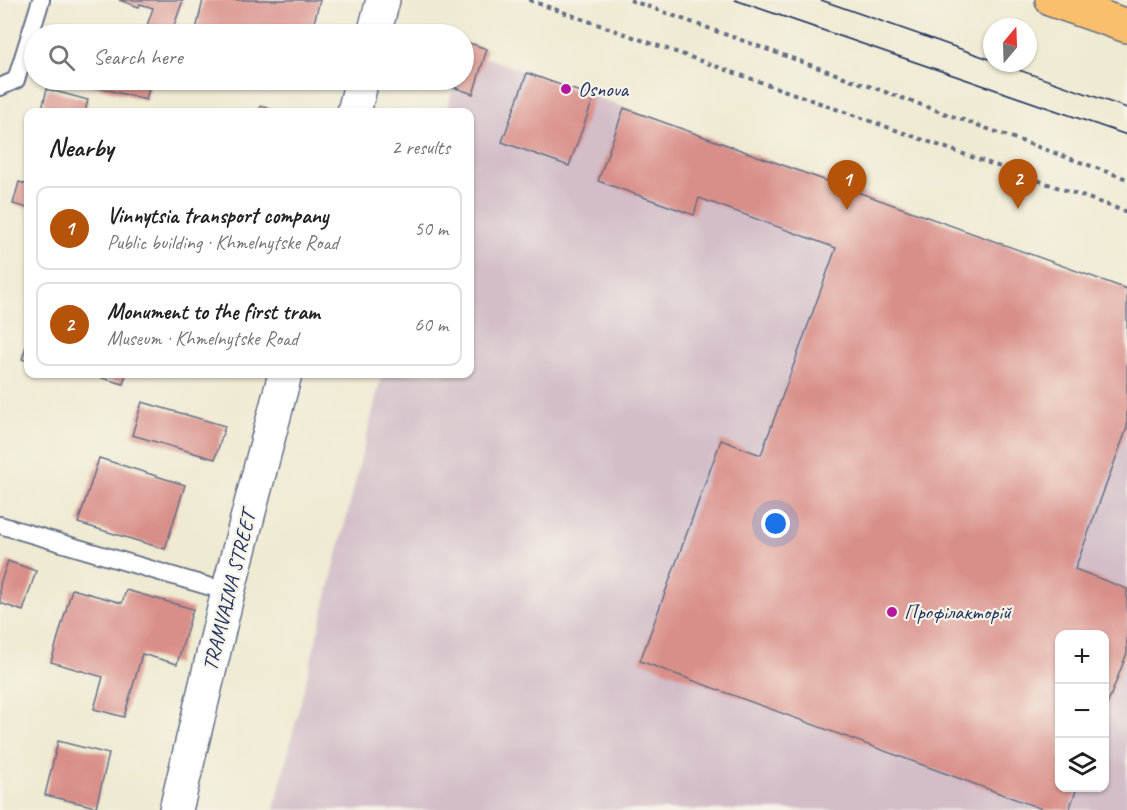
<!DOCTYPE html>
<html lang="en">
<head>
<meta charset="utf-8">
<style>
	:root { --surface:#fff; --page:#f2f2f2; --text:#222; --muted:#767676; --line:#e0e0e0; --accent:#b45309 }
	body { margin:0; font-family:Caveat,sans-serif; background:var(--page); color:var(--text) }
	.controls { position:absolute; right:18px; bottom:18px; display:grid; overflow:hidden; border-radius:12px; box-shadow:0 2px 4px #0004 }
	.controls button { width:54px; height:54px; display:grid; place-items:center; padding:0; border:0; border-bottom:2px solid var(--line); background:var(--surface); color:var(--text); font:30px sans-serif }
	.compass { position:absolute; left:983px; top:18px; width:54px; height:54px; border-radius:50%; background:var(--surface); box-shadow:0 2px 4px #0004; rotate:19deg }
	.you { position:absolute; left:776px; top:524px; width:21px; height:21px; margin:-15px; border:4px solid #fff; border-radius:50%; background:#1a73e8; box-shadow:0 0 0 9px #1a73e833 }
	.badge { display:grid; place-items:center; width:39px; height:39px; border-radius:50%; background:var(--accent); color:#fff; font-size:20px; font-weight:700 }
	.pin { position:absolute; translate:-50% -50px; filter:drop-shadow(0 2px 3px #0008) }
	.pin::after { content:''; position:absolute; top:32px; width:21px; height:18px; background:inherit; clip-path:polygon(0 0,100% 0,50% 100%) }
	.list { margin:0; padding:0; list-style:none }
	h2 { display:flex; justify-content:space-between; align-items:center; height:78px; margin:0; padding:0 24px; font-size:26px }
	h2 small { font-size:20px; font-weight:400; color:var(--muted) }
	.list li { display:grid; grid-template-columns:39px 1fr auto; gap:18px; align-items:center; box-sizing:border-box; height:84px; margin:0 12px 12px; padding:0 12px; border:2px solid var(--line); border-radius:12px }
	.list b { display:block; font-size:22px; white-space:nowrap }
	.list p { margin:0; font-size:20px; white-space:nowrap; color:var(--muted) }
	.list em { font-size:20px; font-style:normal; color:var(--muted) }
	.icon { flex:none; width:33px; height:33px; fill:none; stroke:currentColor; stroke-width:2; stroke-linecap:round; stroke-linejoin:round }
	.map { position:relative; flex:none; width:1127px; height:810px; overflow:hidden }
	.search { position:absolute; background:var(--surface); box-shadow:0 2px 4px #0004; left:24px; top:24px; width:450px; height:66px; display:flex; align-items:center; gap:15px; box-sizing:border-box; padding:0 21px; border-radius:33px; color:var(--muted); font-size:22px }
	.panel { position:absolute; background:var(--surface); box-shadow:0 2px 4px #0004; left:24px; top:108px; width:450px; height:270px; border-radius:12px }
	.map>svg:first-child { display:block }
	.industrial { fill:#d2bdc8; fill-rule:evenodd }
	.building { fill:#d98f89 }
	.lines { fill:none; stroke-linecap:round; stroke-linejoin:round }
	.lane-casing { stroke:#657087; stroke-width:20 }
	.street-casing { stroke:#657087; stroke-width:36 }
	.primary-casing { stroke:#657087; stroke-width:36 }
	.path { stroke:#657087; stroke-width:4; stroke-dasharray:4.5 4.5; stroke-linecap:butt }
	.lane { stroke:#fff; stroke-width:16 }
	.street { stroke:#fff; stroke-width:33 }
	.primary { stroke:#f9bf6c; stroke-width:33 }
	.tram { stroke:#1b2f5e; stroke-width:1.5 }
	.poi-dot { fill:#b5179e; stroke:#f7f3e8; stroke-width:2 }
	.labels { text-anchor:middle; stroke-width:4.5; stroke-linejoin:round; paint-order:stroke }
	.poi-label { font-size:21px; fill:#1b2f5e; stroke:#f7f3e8; text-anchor:start }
	.street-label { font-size:21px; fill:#1b2f5e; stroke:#f7f3e8 }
</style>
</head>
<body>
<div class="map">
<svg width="1127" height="810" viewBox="0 0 1127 810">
	<rect width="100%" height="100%" fill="#f7f3e8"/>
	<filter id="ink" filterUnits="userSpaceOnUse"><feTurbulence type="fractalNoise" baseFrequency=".0167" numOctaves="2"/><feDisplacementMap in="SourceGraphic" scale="12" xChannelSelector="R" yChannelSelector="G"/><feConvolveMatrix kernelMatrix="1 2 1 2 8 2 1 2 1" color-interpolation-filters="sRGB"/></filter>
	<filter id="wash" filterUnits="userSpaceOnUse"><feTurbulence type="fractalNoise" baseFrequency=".008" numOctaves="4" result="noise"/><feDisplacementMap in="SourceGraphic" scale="24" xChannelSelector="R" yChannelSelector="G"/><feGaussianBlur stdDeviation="1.35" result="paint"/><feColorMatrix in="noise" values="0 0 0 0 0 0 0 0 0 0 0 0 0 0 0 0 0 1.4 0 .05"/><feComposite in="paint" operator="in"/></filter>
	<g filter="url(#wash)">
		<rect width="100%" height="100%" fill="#efead2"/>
		<!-- industrial -->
		<path class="industrial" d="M485 57 1127 289V810H274L382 374H470V112H447L453 87 473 93ZM1060 634H1104V788H1060Z"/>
		<g id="blocks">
			<!-- building -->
			<g class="building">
				<path d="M119 0H183L171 34H152L145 32 153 8 140 4 139 7Z"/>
				<path d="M203 0H320L311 34H195Z"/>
				<path d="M469 43 487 49 473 94 453 87 456 80H464V58Z"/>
				<path d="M527 73 594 97 569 166 502 142Z"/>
				<path d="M79 80H151L146 100 78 82Z"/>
				<path d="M47 89 88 100 85 112H41Z"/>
				<path d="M261 106 279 112H259Z"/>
				<path d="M624 108 1127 289V428L1075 569 1127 589V653L1104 713V634H1060V788H1077L1069 810H1045L640 661 721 440 761 455 836 248 699 198 694 215 598 181Z"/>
				<path d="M19 182 28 185V208L13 204Z"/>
				<path d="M28 340V361L22 359Z"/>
				<path d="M100 374H126L123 384 99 377Z"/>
				<path d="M142 402 225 426 215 459 132 435Z"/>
				<path d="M99 458 185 485 165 549 78 523Z"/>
				<path d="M8 561 36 571 23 611 0 603V584Z"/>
				<path d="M72 589 122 603 126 590 193 609 177 664 142 654 124 717 94 709 103 677 51 662Z"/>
				<path d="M58 741 109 754 96 807 45 795Z"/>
			</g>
		</g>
	</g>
	<g filter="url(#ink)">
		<use href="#blocks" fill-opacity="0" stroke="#657087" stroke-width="1.5"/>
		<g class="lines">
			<defs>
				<g id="lane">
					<path d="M0 87 16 80 41 0"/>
					<path d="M0 525 228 592"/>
				</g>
				<g id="street">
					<path d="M374 34 383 0"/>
					<path d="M354 112 362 80"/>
					<path d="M176 810 228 592 285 374"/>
				</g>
				<path id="primary" d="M1052 0 1127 26"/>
			</defs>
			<!-- lane casing -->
			<use href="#lane" class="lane-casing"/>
			<!-- street casing -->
			<use href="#street" class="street-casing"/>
			<!-- primary casing -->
			<use href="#primary" class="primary-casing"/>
			<!-- path -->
			<g class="path">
				<path d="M529 0 1127 212"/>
				<path d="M630 0 1127 179"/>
			</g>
			<!-- lane -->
			<use href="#lane" class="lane"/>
			<!-- street -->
			<use href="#street" class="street"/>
			<!-- primary -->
			<use href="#primary" class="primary"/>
			<!-- tram -->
			<g class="tram">
				<path d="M735 0 1127 135"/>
				<path d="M821 0 992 60"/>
				<path d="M999 63 1127 108"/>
			</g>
		</g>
	</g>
	<!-- markers -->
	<g class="poi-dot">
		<circle cx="566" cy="89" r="6"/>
		<circle cx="892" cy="612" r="6"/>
	</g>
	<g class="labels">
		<!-- poi labels -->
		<g class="poi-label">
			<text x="578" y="96">Osnova</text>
			<text x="904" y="619">Профілакторій</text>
		</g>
		<!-- street labels -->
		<g class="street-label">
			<text transform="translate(229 591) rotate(-76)" y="7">TRAMVAINA STREET</text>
		</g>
	</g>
</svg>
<div class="controls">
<button>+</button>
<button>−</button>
<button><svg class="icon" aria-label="layers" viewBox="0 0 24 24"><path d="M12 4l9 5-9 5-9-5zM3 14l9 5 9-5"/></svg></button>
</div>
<svg class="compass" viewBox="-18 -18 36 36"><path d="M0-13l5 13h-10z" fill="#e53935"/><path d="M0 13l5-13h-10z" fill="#767676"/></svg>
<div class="you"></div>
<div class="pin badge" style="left:847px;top:210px">1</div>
<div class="pin badge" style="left:1018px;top:209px">2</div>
<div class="search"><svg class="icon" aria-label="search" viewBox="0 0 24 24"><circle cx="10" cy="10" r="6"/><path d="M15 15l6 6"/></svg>Search here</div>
<section class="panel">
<h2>Nearby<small>2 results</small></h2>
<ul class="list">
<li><span class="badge">1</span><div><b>Vinnytsia transport company</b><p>Public building · Khmelnytske Road</p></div><em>50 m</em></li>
<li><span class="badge">2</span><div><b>Monument to the first tram</b><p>Museum · Khmelnytske Road</p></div><em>60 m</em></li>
</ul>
</section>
</div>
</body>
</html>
